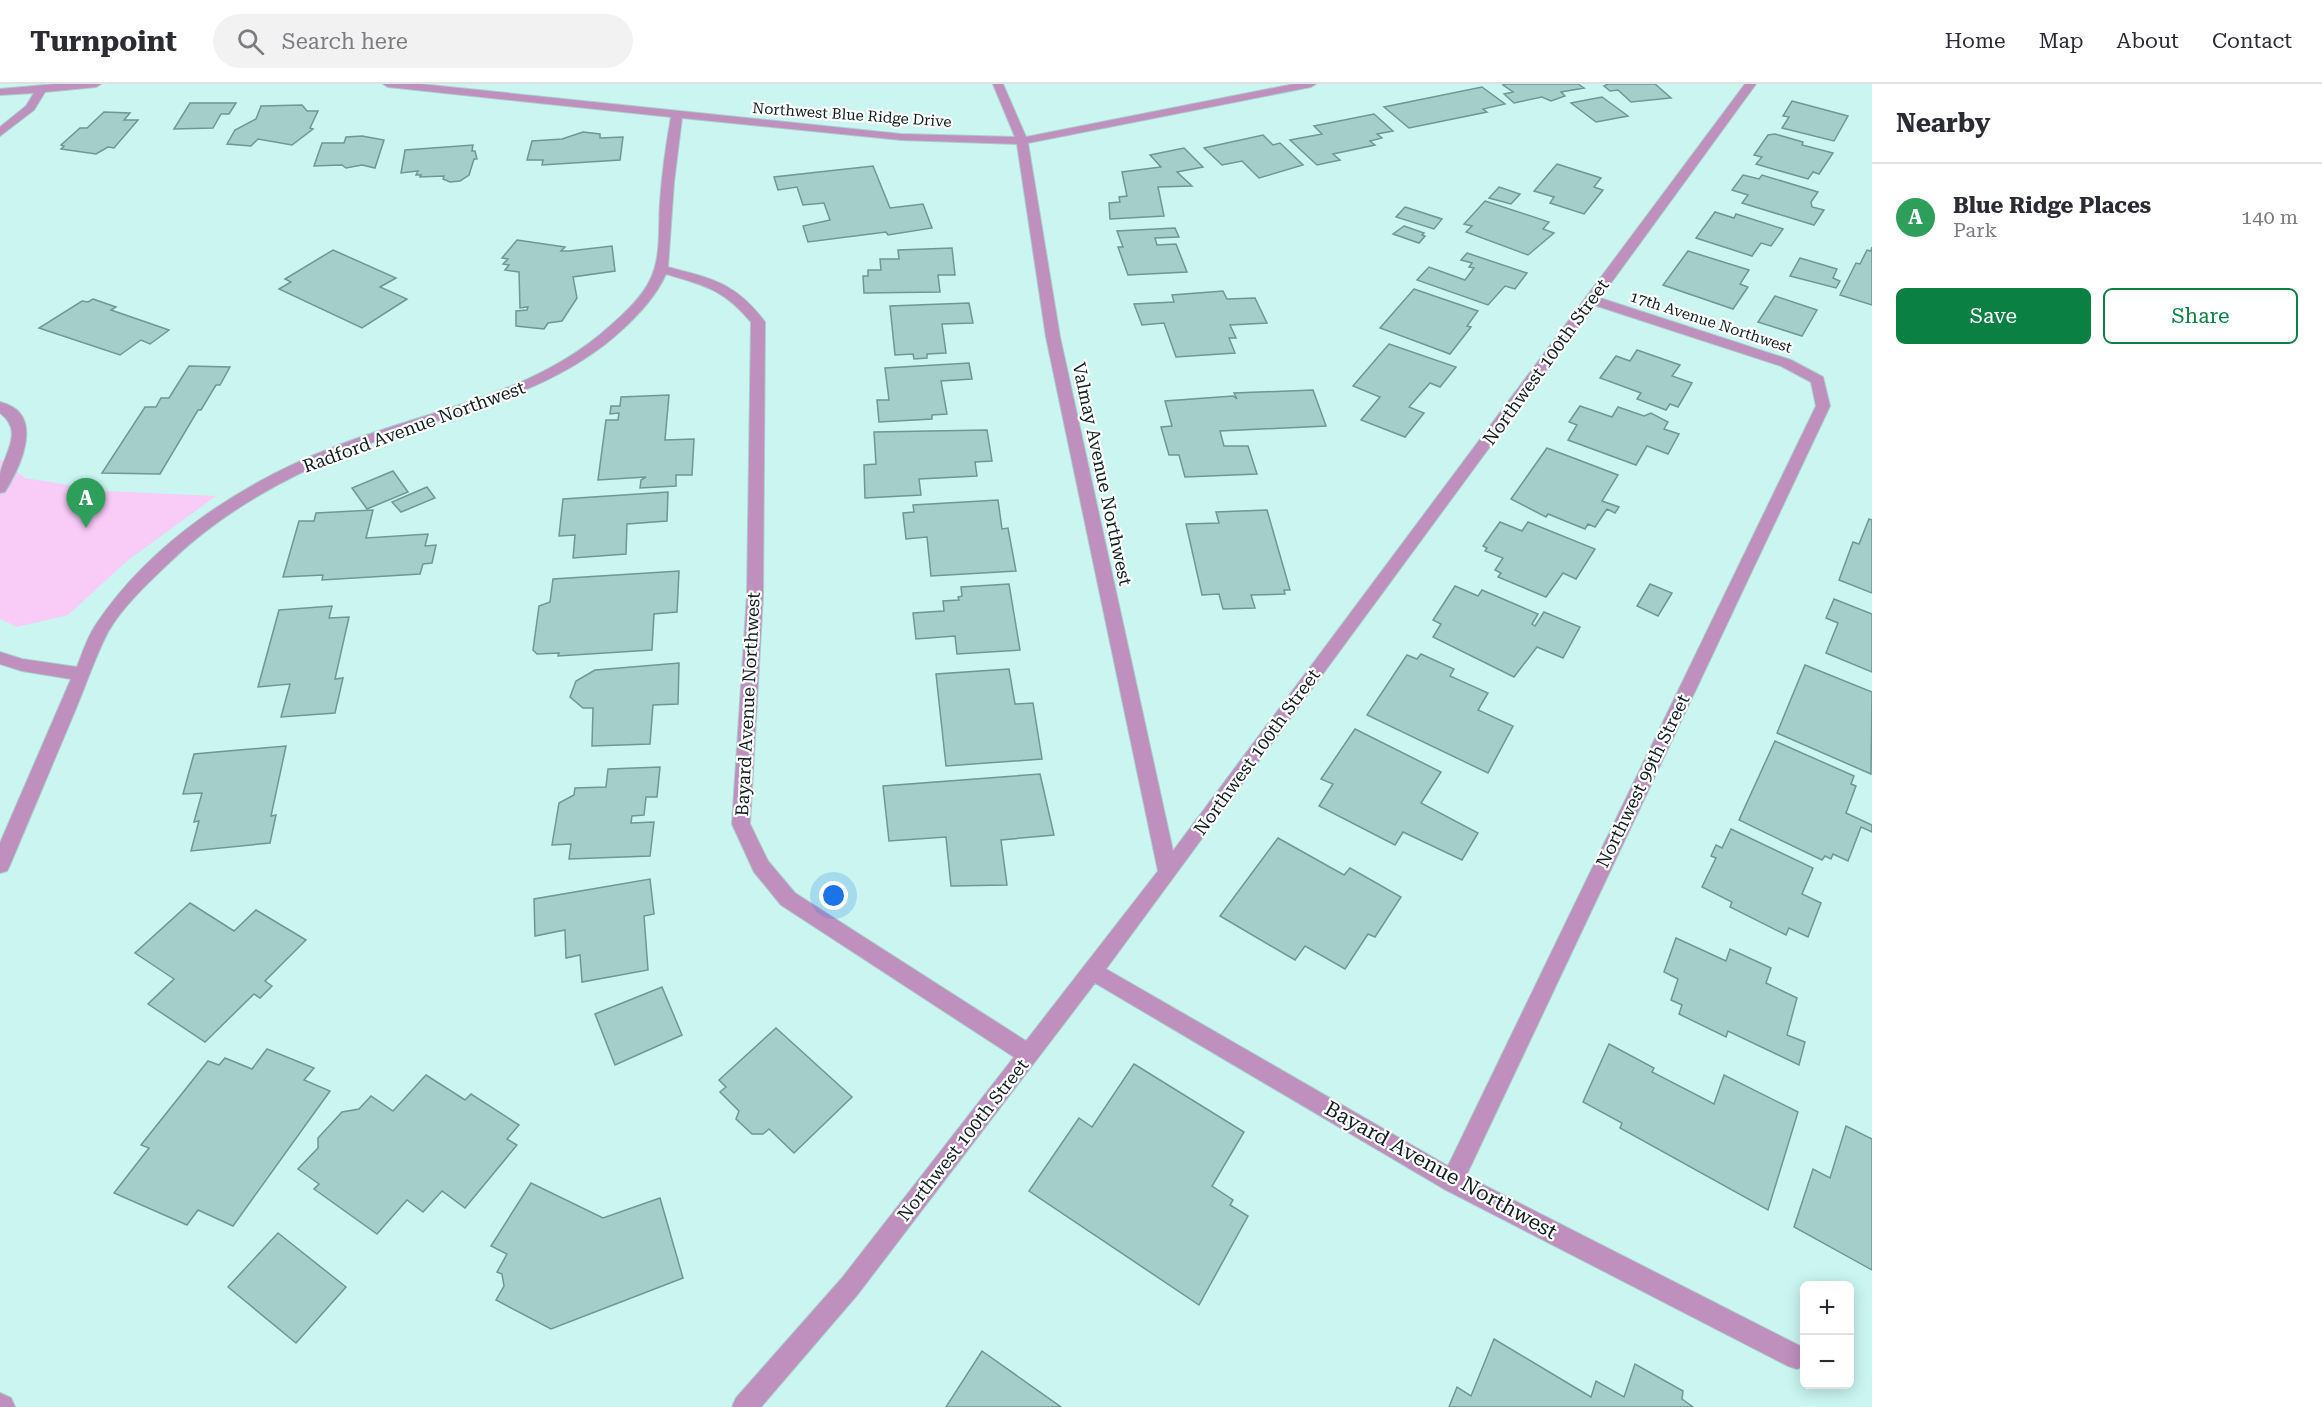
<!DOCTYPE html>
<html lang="en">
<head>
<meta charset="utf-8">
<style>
	:root { --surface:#fff; --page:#f2f2f3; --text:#2b2b33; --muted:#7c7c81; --line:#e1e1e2; --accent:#0b8043 }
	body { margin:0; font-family:"Roboto Serif",serif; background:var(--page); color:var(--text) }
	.controls { position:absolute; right:18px; bottom:18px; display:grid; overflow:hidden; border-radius:9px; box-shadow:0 3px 15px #0003 }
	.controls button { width:54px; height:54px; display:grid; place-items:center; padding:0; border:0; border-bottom:2px solid var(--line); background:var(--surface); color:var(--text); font:30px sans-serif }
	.you { position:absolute; left:834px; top:812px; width:21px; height:21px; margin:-15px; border:4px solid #fff; border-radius:50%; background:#1a73e8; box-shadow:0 0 0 9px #1a73e833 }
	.badge { display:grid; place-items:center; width:39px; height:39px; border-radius:50%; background:var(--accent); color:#fff; font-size:20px; font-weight:700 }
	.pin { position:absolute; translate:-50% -50px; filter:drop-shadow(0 2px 3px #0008) }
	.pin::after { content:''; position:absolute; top:32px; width:21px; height:18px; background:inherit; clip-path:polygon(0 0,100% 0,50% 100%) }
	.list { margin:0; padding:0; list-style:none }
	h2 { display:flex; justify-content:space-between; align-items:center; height:78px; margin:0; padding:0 24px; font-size:26px }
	h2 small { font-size:20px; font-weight:400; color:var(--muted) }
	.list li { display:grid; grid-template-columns:39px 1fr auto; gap:18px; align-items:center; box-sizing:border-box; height:108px; padding:0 24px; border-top:2px solid var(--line) }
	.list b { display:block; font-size:22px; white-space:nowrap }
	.list p { margin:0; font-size:20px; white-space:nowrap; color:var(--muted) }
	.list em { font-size:20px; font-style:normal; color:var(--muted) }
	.actions { display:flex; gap:12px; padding:18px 24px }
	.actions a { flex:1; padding:14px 0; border:2px solid var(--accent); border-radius:9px; text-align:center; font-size:21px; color:var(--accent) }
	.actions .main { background:var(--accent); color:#fff }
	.icon { flex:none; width:33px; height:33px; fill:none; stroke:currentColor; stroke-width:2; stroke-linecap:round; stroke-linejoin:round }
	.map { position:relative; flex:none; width:1872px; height:1323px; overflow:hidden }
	header { display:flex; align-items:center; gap:36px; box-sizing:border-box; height:84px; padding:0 30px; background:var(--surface); border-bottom:2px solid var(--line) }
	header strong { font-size:28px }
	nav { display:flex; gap:33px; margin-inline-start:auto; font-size:21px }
	.search { width:420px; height:54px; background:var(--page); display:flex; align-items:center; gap:15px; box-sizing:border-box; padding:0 21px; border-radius:33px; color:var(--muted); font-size:22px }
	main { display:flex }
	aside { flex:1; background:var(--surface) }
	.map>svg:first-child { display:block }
	.green { fill:#f9cbf7 }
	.building { fill:#a4ceca; stroke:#6f9793; stroke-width:1.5 }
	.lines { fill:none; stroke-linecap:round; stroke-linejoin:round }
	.street-casing { stroke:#a8cecb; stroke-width:2 }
	.street { fill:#bf8fbd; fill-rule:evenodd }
	.labels { text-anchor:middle; stroke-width:4.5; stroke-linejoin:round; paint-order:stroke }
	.far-street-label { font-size:15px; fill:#0e1e1d; stroke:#fff }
	.street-label { font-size:18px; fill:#0e1e1d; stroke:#fff }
	.near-street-label { font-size:21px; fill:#0e1e1d; stroke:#fff }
</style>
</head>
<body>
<header>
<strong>Turnpoint</strong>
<div class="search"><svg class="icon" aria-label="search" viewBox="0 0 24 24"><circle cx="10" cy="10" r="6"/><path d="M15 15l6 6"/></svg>Search here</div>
<nav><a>Home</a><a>Map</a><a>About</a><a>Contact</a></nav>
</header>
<main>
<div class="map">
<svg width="1872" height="1323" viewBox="0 0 1872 1323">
	<rect width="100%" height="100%" fill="#caf5f1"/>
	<!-- green -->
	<path class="green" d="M0 375 25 394 105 407 216 412 128 476 68 531 17 543 0 535Z"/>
	<!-- building -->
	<g class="building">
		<path d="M1578 0 1584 4 1561 8 1565 12 1551 17 1542 13 1514 19 1504 10 1513 8 1503 1 1507 0Z"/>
		<path d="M1608 0H1655L1671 14 1631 18 1618 6 1610 7 1604 2Z"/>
		<path d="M1482 3 1505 20 1483 25 1487 28 1409 44 1384 23Z"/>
		<path d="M1602 13 1628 32 1596 38 1571 19Z"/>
		<path d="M1792 17 1848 32 1834 57 1782 44 1789 33 1783 32Z"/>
		<path d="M190 19H236L229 30H221L213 44 174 45Z"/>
		<path d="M302 21 307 27H318L310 44 313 45 292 61 258 55 251 62 227 60 235 46 256 35 261 22Z"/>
		<path d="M104 28 130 29 124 36H138L114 64 108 63 96 70 61 65 64 62 61 61 80 44H87Z"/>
		<path d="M1374 30 1393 47 1377 50 1382 54 1370 57 1375 61 1333 70 1340 76 1317 81 1290 56 1322 50 1314 42Z"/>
		<path d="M583 48 600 50V54L623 53 620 76 542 81 543 76H527L532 57 562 55Z"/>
		<path d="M1775 50 1803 58 1802 61 1833 69 1819 90 1813 88 1808 95 1756 80 1762 73 1754 71 1768 51Z"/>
		<path d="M1263 51 1273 61 1280 59 1303 81 1259 94 1242 77 1222 81 1204 64Z"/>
		<path d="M362 52 384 56 375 84 362 81 346 84 342 81 314 82 322 59H344L346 53Z"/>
		<path d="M473 61 472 67H475L477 75H474L469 91 460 97 450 98 443 95 444 92 420 93 421 91H416L418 87 401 89 405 66Z"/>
		<path d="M1184 64 1203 83 1177 88 1192 102 1158 103 1164 132 1110 135 1109 119 1120 118 1119 113 1127 112 1122 88 1161 83 1150 71Z"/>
		<path d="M1557 80 1601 94 1594 103 1603 106 1584 130 1550 119 1554 113 1534 107Z"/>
		<path d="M873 82 890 124 923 120 932 144 888 151 886 148 808 158 803 142 830 136 824 119 803 121 797 103 778 106 774 93Z"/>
		<path d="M1743 91 1759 95 1762 91 1818 108 1811 118 1812 123 1824 126 1814 141 1742 119 1748 111 1732 106Z"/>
		<path d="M1499 103 1520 110 1511 120 1489 114Z"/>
		<path d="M1485 117 1549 138 1543 145 1554 149 1528 171 1466 148 1472 142 1464 140Z"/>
		<path d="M1405 123 1442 135 1434 145 1396 133Z"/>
		<path d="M1715 128 1734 134 1736 130 1783 145 1771 162 1761 159 1752 172 1696 154Z"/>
		<path d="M1404 142 1424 149 1422 151 1425 152 1419 159 1393 150Z"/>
		<path d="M1175 144 1179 153 1155 154 1157 161 1176 160 1187 188 1128 191 1118 163H1123L1117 147Z"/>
		<path d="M517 156 565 163 561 167H569L612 162 615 187 573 193 577 214 562 237 548 239 544 245 516 242V227L527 226 528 223 520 224 519 188 505 186 509 181 503 180 508 175 502 174Z"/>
		<path d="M1872 163V221L1840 211 1856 179 1860 180 1867 166 1871 167Z"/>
		<path d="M952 164 955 191H938L940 208 864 209 863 192H868V186H881L880 175H899L898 166Z"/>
		<path d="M333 166 396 194 380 203 407 215 362 244 279 205 291 198 285 195Z"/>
		<path d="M1688 167 1749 186 1740 200 1748 203 1733 225 1663 201Z"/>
		<path d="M1467 169 1527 189 1515 205 1505 202 1488 221 1417 196 1429 183 1465 196 1474 184 1469 183 1472 179 1461 176Z"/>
		<path d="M1800 174 1837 185 1833 194 1840 197 1836 204 1790 192Z"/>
		<path d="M1414 205 1478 227 1467 242 1471 243 1450 270 1380 244Z"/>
		<path d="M1223 207 1227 215 1255 214 1267 239 1230 241 1236 254H1229L1235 269 1176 273 1164 239 1142 241 1134 220 1174 218 1172 211Z"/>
		<path d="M1775 212 1817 226 1802 252 1758 238Z"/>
		<path d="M93 215 116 223 111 226 169 246 150 260 141 256 120 271 39 244 82 217 88 218Z"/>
		<path d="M969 219 973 239 942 240 946 269 927 270V274L914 275 913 270 895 271 890 222Z"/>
		<path d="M1389 260 1456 283 1440 303 1430 299 1409 323 1424 329 1405 353 1361 336 1380 313 1353 302Z"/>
		<path d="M1637 266 1680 281 1672 292 1692 299 1678 323 1670 320 1666 326 1637 315 1641 309 1600 294 1616 272 1630 277Z"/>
		<path d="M969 279 972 295 941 297 947 330 932 331V335L879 338 877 316H889L885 284Z"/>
		<path d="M189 282 230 283 220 301H216L201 326H198L160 390 102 389 145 323H156L161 314H169Z"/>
		<path d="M1313 306 1326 342 1220 347 1224 362H1248L1257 390 1185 393 1179 371H1169L1161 343 1172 342 1165 317 1233 312 1237 315 1234 309Z"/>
		<path d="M669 311 665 356 694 355 692 391H676V402L640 404 641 396 646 393 598 396 606 336H618L619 329 610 330 611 322H620L621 313Z"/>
		<path d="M1580 322 1612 333 1618 323 1644 332 1651 329 1668 338 1664 345 1679 350 1668 370 1647 362 1636 381 1568 356 1577 341 1569 338Z"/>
		<path d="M987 346 992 377 975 378 977 392 919 395 921 411 865 414 864 381 876 380 874 348Z"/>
		<path d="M1547 364 1618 391 1602 417 1619 423 1615 429 1607 425 1595 443 1588 440 1585 445 1548 430 1546 433 1511 415Z"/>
		<path d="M393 387 408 408 367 425 352 404Z"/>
		<path d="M427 403 435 414 401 428 392 418Z"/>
		<path d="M668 408 667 437 627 440 626 470 573 474 575 451 559 452 563 415Z"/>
		<path d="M998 416 1002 445 1008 444 1016 487 931 492 927 453 906 455 903 429 914 428 913 421Z"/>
		<path d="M373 426 366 454 428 450 425 462 436 461 432 479 423 480 420 490 322 496 323 491 283 493 299 437H314L316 429Z"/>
		<path d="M1267 426 1290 506H1284L1285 510 1251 511 1255 524 1223 525 1219 510 1202 511 1186 440 1219 439 1216 428Z"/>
		<path d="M1869 435 1872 436V509L1839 496 1853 458 1859 460Z"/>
		<path d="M1500 438 1522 447 1528 438 1595 465 1576 495 1563 489 1546 513 1498 493 1501 489 1495 486 1503 474 1485 467 1487 464 1483 462Z"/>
		<path d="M679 487 677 528 654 530 652 566 558 572 559 569 537 570 533 566 539 522 550 518 553 495Z"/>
		<path d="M1009 500 1020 566 957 570 955 552 916 555 913 529 944 527 943 517 959 516 958 513 962 512 961 503Z"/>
		<path d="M1650 500 1672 509 1658 532 1637 522Z"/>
		<path d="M1455 502 1478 512 1482 506 1538 530 1532 540 1535 542 1544 528 1580 543 1563 574 1537 563 1514 593 1433 553 1441 540 1433 536Z"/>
		<path d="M1834 515 1872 530V588L1826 569 1838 539 1826 534Z"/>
		<path d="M332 522 329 534 349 533 335 595 343 594 335 629 281 633 290 600 258 603 279 526Z"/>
		<path d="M1421 570 1454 585 1450 592 1488 609 1478 626 1513 642 1488 689 1367 631 1407 571 1417 575Z"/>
		<path d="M679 579 678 620 653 621 650 660 592 662 593 624H583L570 613 576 597 595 586Z"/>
		<path d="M1805 581 1872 608 1871 690 1777 649Z"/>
		<path d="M1009 585 1015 620 1033 619 1042 675 946 682 936 590Z"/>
		<path d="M1355 645 1441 688 1421 719 1478 749 1462 776 1403 748 1395 761 1319 722 1333 700 1321 695Z"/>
		<path d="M1775 657 1854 692 1851 700 1856 702 1846 729 1872 741V748L1861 743 1848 777 1833 770 1831 775 1825 772 1822 776 1739 736Z"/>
		<path d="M286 662 271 732 276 731 270 759 191 767 199 737 194 738 202 709 183 710 194 670Z"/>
		<path d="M660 683 657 713H646L644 731 632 732 631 739 654 738 650 772 569 775 571 760 552 761 559 719 574 711 575 704 606 703 608 685Z"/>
		<path d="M1040 690 1054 751 1001 756 1007 801 951 802 946 753 889 757 883 702Z"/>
		<path d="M1731 745 1813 784 1802 810 1821 819 1808 853 1789 844 1786 851 1730 823 1732 818 1702 803 1716 774 1711 772 1716 761 1722 764Z"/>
		<path d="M1278 754 1344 791 1350 784 1401 813 1375 853 1368 850 1345 885 1305 862 1295 876 1220 832Z"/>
		<path d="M650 795 654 830 644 832 648 886 582 898 580 871 566 874 565 846 535 852 534 815Z"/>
		<path d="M190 819 234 847 256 826 306 856 265 897 272 902 260 914 254 910 205 958 148 920 174 895 135 869Z"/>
		<path d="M1676 854 1726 877 1730 865 1771 884 1766 899 1797 914 1787 951 1805 958 1799 981 1728 947 1726 953 1679 930 1682 921 1671 916 1678 895 1664 888Z"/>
		<path d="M662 903 682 951 615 981 595 930Z"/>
		<path d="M776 944 852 1013 794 1069 769 1045 763 1050H752L736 1035 739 1027 720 1008 726 1003 719 996Z"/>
		<path d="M1609 960 1654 984 1652 988 1714 1020 1724 991 1798 1028 1768 1126 1620 1044 1622 1039 1583 1018Z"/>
		<path d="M267 965 314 984 304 996 330 1007 233 1142 198 1126 187 1141 114 1109 149 1064 141 1061 208 977 219 981 225 974 252 985Z"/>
		<path d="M1134 980 1244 1048 1212 1102 1233 1116 1230 1121 1248 1132 1199 1221 1029 1107 1079 1034 1092 1043Z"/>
		<path d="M426 991 465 1016 471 1010 519 1041 507 1055 517 1061 465 1124 442 1107 423 1128 407 1116 377 1150 314 1105 319 1100 298 1085 318 1064V1054L342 1028 359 1025 371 1012 393 1027Z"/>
		<path d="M1846 1042 1872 1055V1186L1794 1143 1813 1085 1830 1094Z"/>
		<path d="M531 1099 603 1134 660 1114 683 1194 551 1245 496 1216 504 1202 502 1190 497 1188 507 1170 491 1162Z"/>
		<path d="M278 1149 346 1203 296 1259 228 1203Z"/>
		<path d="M1494 1255 1591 1313 1596 1297 1624 1313 1635 1280 1683 1307 1682 1315 1693 1323H1449L1457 1303 1471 1312Z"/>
		<path d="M982 1267 1061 1323H946Z"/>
	</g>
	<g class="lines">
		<defs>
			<g id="street">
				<path d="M56 0H101L96 3 45 8 34 26 0 52V43L26 22 34 9 0 11V5Z"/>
				<path d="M383 0H420L901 50 1015 53 993 0H1003L1026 53 1294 0H1316L1311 3 1028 59 1060 253 1173 767 1745 0H1756L1600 214 1791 276 1823 293 1830 322 1466 1092 1804 1264V1282L1797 1285 1788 1282 1444 1105 1095 899 858 1210 761 1323H732L736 1314 842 1194 1014 973 781 821 754 788 732 740 747 511 751 238C723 205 706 202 666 190 656 212 640 229 623 245 545 317 442 329 348 368 283 394 220 430 170 478 148 499 123 522 108 548 96 571 87 598 77 622 55 675 32 728 10 781L7 787 0 789V759L71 595 22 587 0 580V568L22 575 77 583C82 570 87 554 95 542 151 457 246 396 339 361 432 325 534 311 610 242 625 229 640 215 649 198 662 174 658 144 660 118 662 89 666 61 671 33L388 3ZM682 34 901 56 1017 60 1046 253 1158 787 1026 957 795 809 768 777 750 740 763 511 765 238C736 199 713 195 668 183L674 98ZM1594 221 1781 282 1811 298 1816 322 1448 1082 1106 885Z"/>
				<path d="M0 318C46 329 21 382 5 408L0 409C0 403 0 395 0 390 5 368 24 347 0 329Z"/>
				<path d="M0 1309 11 1314 15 1323H0Z"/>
			</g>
		</defs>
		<!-- street casing -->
		<use href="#street" class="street-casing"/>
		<!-- street -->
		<use href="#street" class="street"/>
	</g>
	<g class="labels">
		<!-- far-street labels -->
		<g class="far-street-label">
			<text transform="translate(852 31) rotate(4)" y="5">Northwest Blue Ridge Drive</text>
			<text transform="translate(1711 238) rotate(18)" y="5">17th Avenue Northwest</text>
		</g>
		<!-- street labels -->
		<g class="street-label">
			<text transform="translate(1546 278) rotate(-54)" y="6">Northwest 100th Street</text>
			<text transform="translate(414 343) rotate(-20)" y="6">Radford Avenue Northwest</text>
			<text transform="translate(1102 390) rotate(78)" y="6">Valmay Avenue Northwest</text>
			<text transform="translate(748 620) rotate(-87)" y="6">Bayard Avenue Northwest</text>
			<text transform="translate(1257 668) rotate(-54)" y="6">Northwest 100th Street</text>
			<text transform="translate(1643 697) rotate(-64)" y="6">Northwest 99th Street</text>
			<text transform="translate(963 1056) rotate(-52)" y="6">Northwest 100th Street</text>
		</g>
		<!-- near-street labels -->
		<g class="near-street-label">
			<text transform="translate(1441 1086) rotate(29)" y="7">Bayard Avenue Northwest</text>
		</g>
	</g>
</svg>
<div class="controls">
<button>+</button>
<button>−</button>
</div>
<div class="you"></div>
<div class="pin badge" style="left:86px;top:444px;background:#2e9e5b">A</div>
</div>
<aside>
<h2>Nearby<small></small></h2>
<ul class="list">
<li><span class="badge" style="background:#2e9e5b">A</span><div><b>Blue Ridge Places</b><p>Park</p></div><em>140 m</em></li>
</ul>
<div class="actions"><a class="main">Save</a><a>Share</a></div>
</aside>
</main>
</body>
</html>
